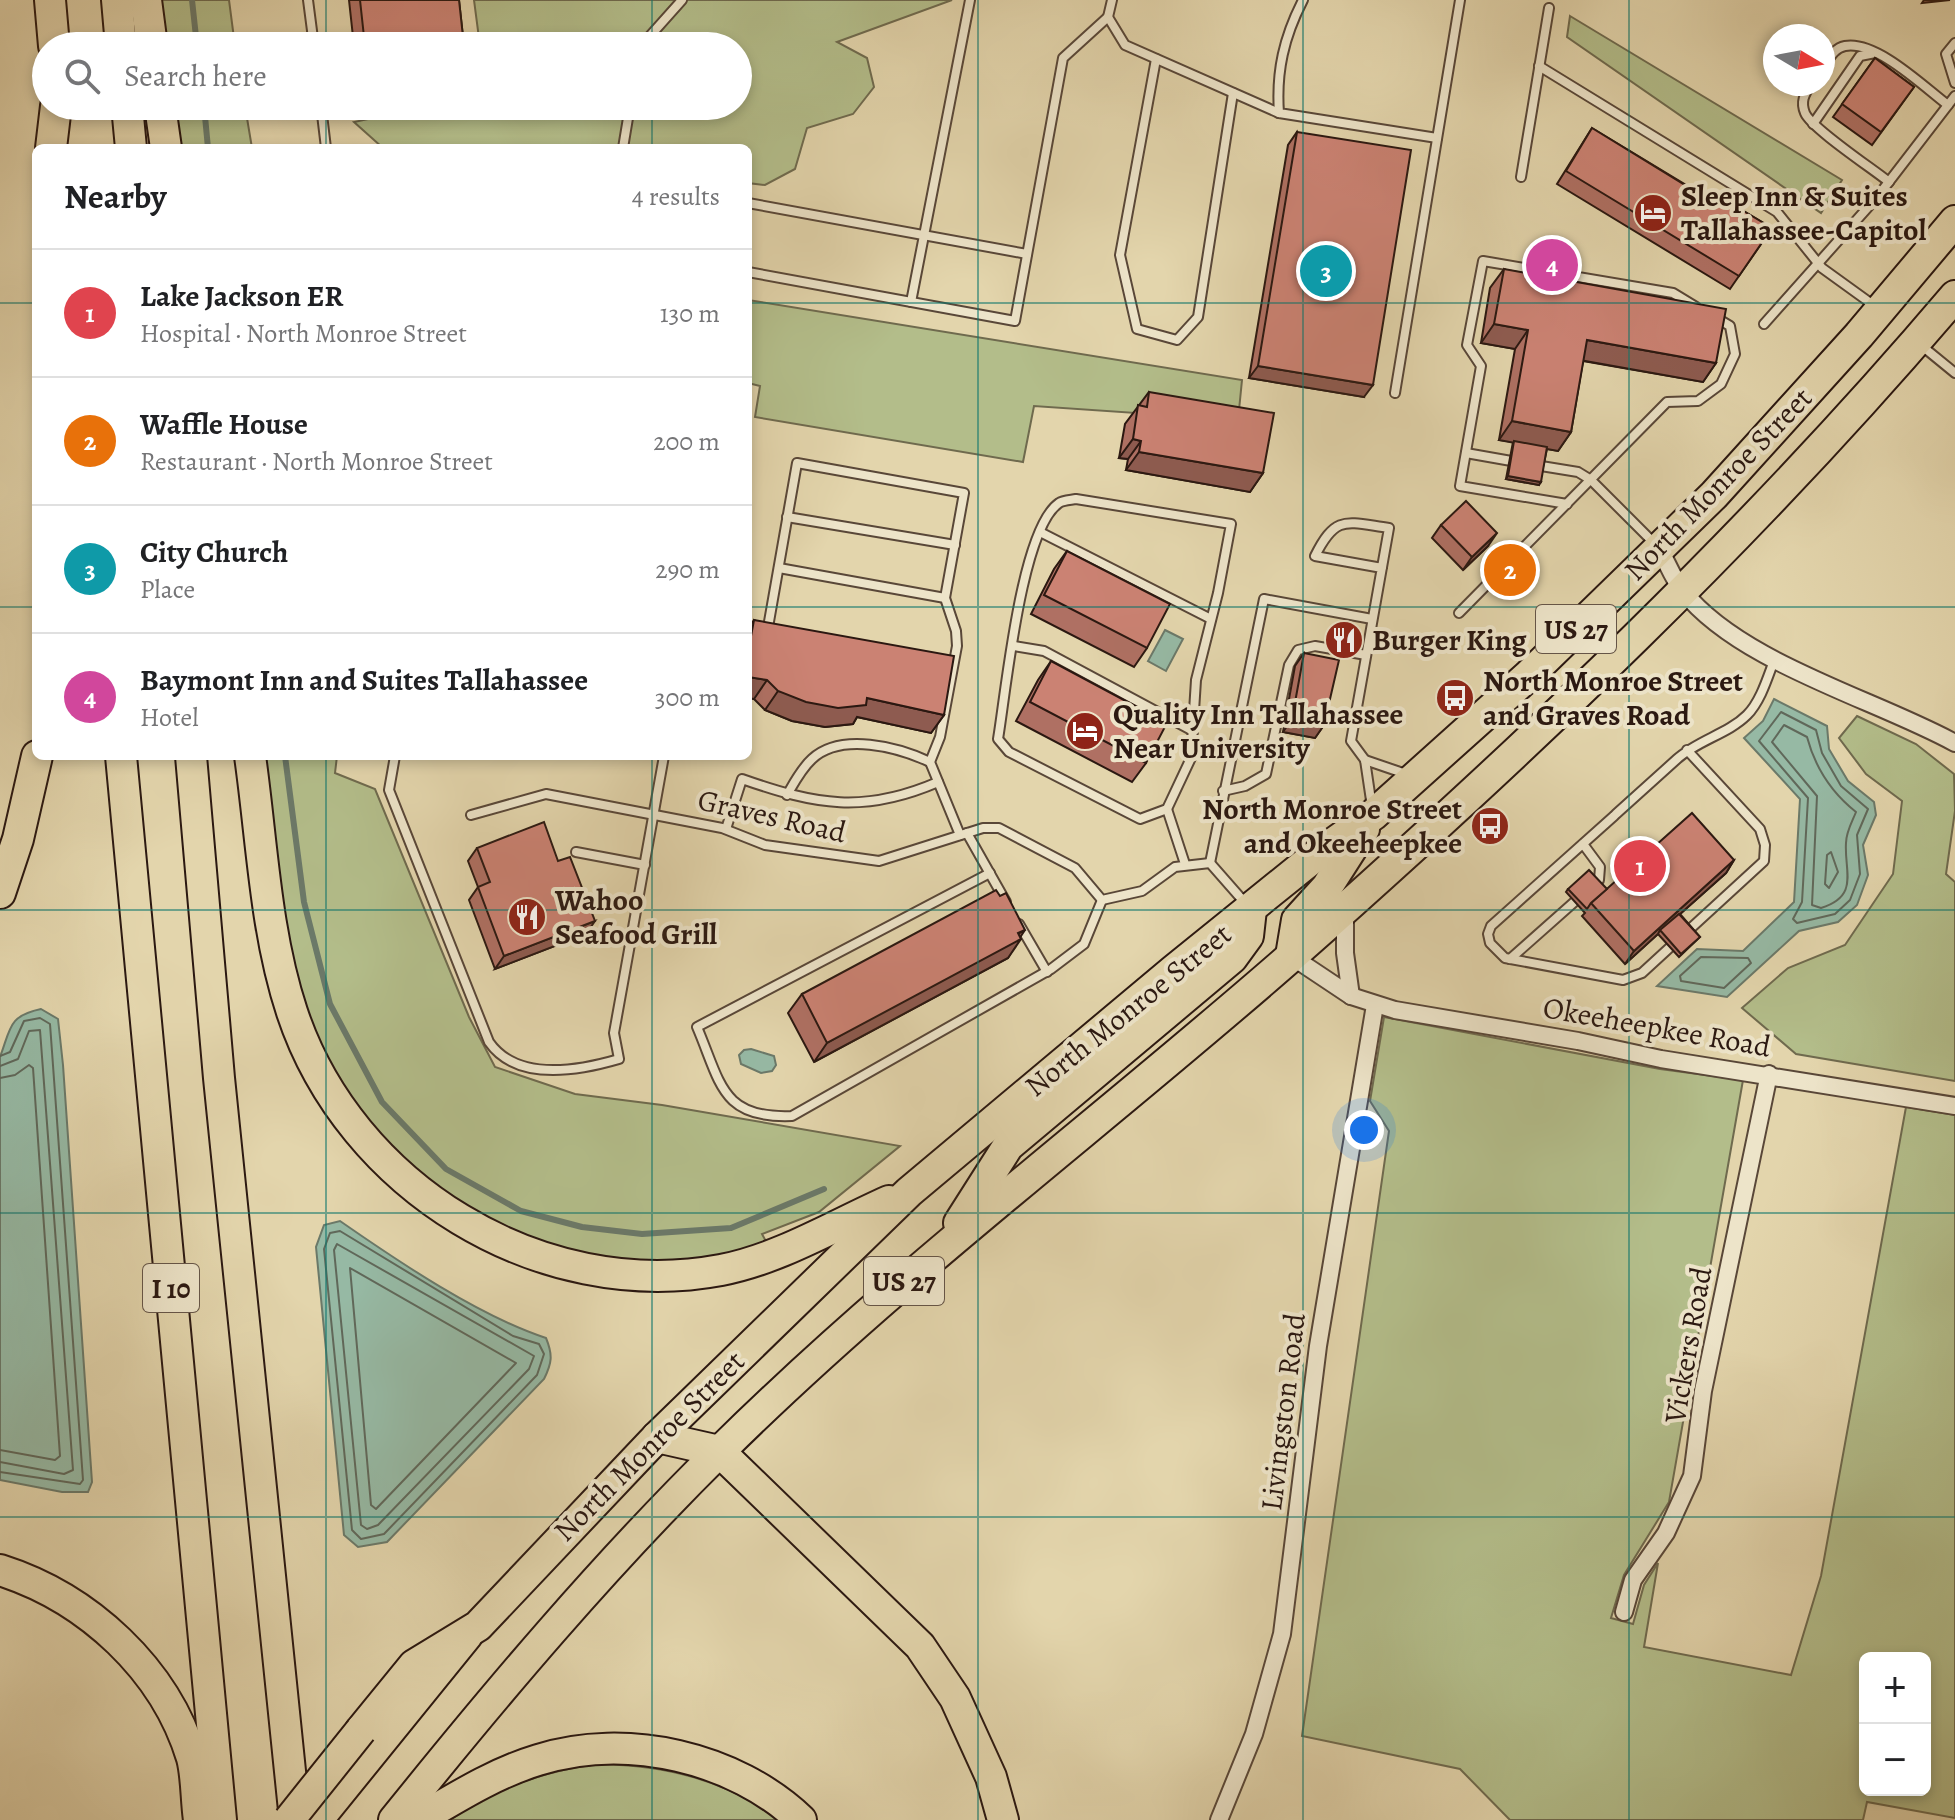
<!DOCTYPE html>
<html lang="en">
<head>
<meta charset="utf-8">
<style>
	:root { --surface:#fff; --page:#f6f6f6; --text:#202124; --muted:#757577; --line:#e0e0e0; --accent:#2563eb }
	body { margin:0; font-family:Alegreya,serif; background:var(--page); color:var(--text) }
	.controls { position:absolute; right:24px; bottom:24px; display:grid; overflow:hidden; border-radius:12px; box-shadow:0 4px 12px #0003 }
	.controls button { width:72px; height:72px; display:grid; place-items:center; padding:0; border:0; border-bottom:2px solid var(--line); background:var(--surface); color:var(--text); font:40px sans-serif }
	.compass { position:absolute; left:1763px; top:24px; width:72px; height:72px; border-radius:50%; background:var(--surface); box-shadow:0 4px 12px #0003; rotate:100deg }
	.you { position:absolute; left:1364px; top:1130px; width:28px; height:28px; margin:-20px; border:6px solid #fff; border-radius:50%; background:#1a73e8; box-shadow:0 0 0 12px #1a73e833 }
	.badge { display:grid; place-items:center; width:52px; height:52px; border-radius:50%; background:var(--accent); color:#fff; font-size:26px; font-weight:700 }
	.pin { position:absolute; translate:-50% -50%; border:4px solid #fff; box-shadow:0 2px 8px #0006 }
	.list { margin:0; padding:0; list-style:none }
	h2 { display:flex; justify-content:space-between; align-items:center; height:104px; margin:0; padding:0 32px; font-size:34px }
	h2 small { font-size:26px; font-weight:400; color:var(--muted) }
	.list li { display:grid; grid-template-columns:52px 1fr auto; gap:24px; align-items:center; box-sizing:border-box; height:128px; padding:0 32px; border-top:2px solid var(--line) }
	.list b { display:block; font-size:30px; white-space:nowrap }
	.list p { margin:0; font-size:26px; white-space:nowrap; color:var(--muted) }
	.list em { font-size:26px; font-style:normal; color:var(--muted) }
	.icon { flex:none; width:44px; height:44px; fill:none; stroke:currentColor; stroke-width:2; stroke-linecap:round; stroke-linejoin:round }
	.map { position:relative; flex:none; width:1955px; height:1820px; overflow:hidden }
	.search { position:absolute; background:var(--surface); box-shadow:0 4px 12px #0003; left:32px; top:32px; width:720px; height:88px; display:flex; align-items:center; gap:20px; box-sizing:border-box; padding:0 28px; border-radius:44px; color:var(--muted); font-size:30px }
	.panel { position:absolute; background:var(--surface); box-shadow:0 4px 12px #0003; left:32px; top:144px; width:720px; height:616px; border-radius:12px }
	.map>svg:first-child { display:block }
	.green { fill:#b3bd8a; stroke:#6f6a4e; stroke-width:2; fill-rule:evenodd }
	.water { fill:#96b9a4; stroke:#6b7969; stroke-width:2 }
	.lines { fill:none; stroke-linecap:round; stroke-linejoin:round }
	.shore { stroke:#60685a; stroke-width:2 }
	.stream { stroke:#6b7969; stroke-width:6 }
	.lane-casing { stroke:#594738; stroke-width:12 }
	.street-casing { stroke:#594738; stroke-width:20 }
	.primary-casing { stroke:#2b1811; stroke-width:30 }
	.highway-casing { stroke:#2b1811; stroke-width:34 }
	.lane { stroke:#ede4c9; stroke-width:8 }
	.street { stroke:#ede4c9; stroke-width:16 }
	.primary { stroke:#e3d5ac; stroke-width:26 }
	.highway { stroke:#e3d5ac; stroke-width:30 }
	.highway-bridge-casing { stroke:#2b1811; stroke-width:34; stroke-linecap:butt }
	.highway-bridge { stroke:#e3d5ac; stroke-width:30 }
	.wall { fill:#af7063; stroke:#2b1811; stroke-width:2 }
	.shaded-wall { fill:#8e5b50; stroke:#2b1811; stroke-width:2 }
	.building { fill:#cb8273; stroke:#2b1811; stroke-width:2 }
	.grid { fill:none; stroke:#0f766e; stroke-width:2; stroke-opacity:0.55 }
	.labels { text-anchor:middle; stroke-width:8; stroke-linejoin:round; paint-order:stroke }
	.shield { fill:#ede4c9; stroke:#655548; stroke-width:2 }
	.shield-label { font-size:28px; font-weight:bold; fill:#2b1811 }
	.poi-label { font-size:30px; font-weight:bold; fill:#2b1811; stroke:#ede4c9; text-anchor:start }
	.street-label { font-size:30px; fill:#2b1811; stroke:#ede4c9 }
</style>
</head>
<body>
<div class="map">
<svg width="1955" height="1820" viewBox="0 0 1955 1820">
	<rect width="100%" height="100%" fill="#e3d5ac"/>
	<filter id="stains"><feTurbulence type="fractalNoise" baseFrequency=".0025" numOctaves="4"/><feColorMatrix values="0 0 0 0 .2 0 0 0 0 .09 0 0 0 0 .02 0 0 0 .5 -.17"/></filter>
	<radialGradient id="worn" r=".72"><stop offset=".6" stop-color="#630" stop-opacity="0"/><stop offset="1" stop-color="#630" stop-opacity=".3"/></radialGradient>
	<!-- green -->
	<g class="green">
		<path d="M154 0H229L235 46H158Z"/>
		<path d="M474 0H952L837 42 867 58 874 87 853 114 807 128 795 169 765 185 748 183V148H383L354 122 429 106H738V46H480Z"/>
		<path d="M1570 16 1842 180 1821 213 1567 37Z"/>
		<path d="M167 106H245L252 148H174Z"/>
		<path d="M748 300 1242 380 1238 420 1034 406 1023 462 755 417 760 386 748 383Z"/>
		<path d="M1857 716 1916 744 1954 774 1955 811 1946 874 1955 882V1081L1796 1054 1742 1008 1788 968 1845 945 1893 874 1902 801 1866 774 1839 738Z"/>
		<path d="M257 756H337L335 773 375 789 469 1017 495 1067 575 1094 662 1105 900 1146 819 1212 762 1234 769 1247 749 1254 619 1267 475 1222 356 1116 298 1004Z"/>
		<path d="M1384 1017 1660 1069 1743 1080 1669 1502 1624 1575 1611 1618 1633 1624 1644 1585 1658 1563 1644 1647 1791 1675 1821 1576 1906 1107 1955 1115V1818L1867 1802 1863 1820H1510L1460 1769 1302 1736 1389 1131 1370 1101ZM1865 1658H1925V1790H1865Z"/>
		<path d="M598 1764C666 1765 725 1780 781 1820H450C496 1788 543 1771 598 1764Z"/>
	</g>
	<!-- water -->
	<g class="water">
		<path d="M1165 630 1183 639 1166 671 1148 661Z"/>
		<path d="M1774 699 1827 726 1829 749 1848 781 1874 802 1876 815 1863 845 1868 875 1857 905 1838 922 1799 931 1727 997 1657 986 1697 949 1743 951 1794 902 1800 799 1744 738 1763 721Z"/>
		<path d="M41 1009 58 1019 63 1065 92 1482 88 1492H62L0 1480V1057C11 1028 8 1016 41 1009Z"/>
		<path d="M751 1049 774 1056 776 1065 772 1071 761 1073 741 1064 739 1055 744 1050Z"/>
		<path d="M340 1221C399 1262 479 1316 546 1338 553 1355 552 1363 544 1379L387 1542 358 1547 344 1535 316 1247 324 1225Z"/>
	</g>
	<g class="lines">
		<!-- shore -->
		<g class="shore">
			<path d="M1781 712 1816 730 1822 753 1841 786 1868 809 1857 835 1860 874 1850 900 1835 914 1797 923 1793 919 1802 902 1808 798 1759 741Z"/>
			<path d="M1784 725 1807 737C1815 767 1832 793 1856 812 1852 822 1846 832 1846 843 1844 871 1860 896 1821 908L1812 905 1817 796 1772 742Z"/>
			<path d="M1831 852 1838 872 1829 888 1825 884 1827 855Z"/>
			<path d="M1701 957 1748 958 1751 963 1724 988 1681 981 1680 976Z"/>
			<path d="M0 1056 10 1052 24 1021 40 1018 50 1024 83 1480 80 1484 0 1472"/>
			<path d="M0 1066 18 1059 29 1031 40 1030 73 1470 64 1474 0 1462"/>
			<path d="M0 1078 15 1075 29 1065 33 1068 60 1456 55 1460 0 1450"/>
			<path d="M340 1231 513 1336 539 1344 544 1354 537 1375 384 1534 361 1539 352 1530 324 1249 330 1233Z"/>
			<path d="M337 1244 534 1356 529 1369 378 1525 367 1529 361 1525 334 1250Z"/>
			<path d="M350 1268 516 1363 376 1509 371 1505Z"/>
		</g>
		<!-- stream -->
		<g class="stream">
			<path d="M192 0 197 46"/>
			<path d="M204 106 208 148"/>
			<path d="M285 756 304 902 330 1004 382 1102 446 1169 521 1211 582 1227 642 1234 731 1228 824 1189"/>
		</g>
		<defs>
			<g id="lane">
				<path d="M308 0 314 46"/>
				<path d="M1112 0 1108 17 1125 45 1279 113"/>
				<path d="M1303 0C1284 37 1276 71 1279 113L1437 138"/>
				<path d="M1955 43 1946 54 1955 83"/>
				<path d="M641 46 682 0"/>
				<path d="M1156 59 1120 255 1137 329 1177 340 1198 317 1233 93"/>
				<path d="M1539 66 1777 212 1822 268 1876 307"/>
				<path d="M1823 68C1829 59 1834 48 1845 46 1876 40 1924 87 1948 105"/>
				<path d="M1811 84C1805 94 1800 101 1805 113 1811 128 1873 169 1889 182"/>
				<path d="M321 106 326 148"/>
				<path d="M1813 124 1860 56 1875 53"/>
				<path d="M623 148 630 106"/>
				<path d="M1521 177 1549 8"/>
				<path d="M748 203 1027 254"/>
				<path d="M748 272 1015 321 1063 58 1108 17"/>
				<path d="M911 302 970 0"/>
				<path d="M1764 324 1878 196 1955 96"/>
				<path d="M1922 346 1955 373"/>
				<path d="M1395 393 1460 0"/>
				<path d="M1466 453 1517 462"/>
				<path d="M1535 465 1578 472 1591 480 1656 545"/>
				<path d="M1076 499 1231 524 1218 593 1196 680 1191 758 1167 809 1140 819 1009 752 998 739C1006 692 1021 529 1059 503 1063 500 1071 500 1076 499Z"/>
				<path d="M1567 504 1460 486 1481 366 1467 345 1483 261 1673 293 1696 307"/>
				<path d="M787 517 955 545"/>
				<path d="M1040 532 1211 619"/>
				<path d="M779 568 945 598"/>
				<path d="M1459 613 1667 402 1698 401 1721 384 1735 354 1730 326 1715 317"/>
				<path d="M767 633 797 463 964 493 945 598 956 631 957 646 940 737 930 762 960 835"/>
				<path d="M1014 646 1044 651 1193 731"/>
				<path d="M1687 750 1760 829 1765 845 1764 861 1642 973 1623 980 1505 958 1490 943 1488 934 1491 926 1614 816 1616 814 1677 759C1698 740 1728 734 1747 715 1761 701 1768 676 1775 658"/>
				<path d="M395 756 389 790 489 1042C517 1082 578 1071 619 1059L614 1033 664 756"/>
				<path d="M1365 760 1406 774"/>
				<path d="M1223 791 1245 786 1266 774 1289 665 1298 650 1315 646 1366 655"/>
				<path d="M787 795C794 783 801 769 812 759 841 732 898 747 930 762"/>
				<path d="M1372 807 1365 760 1351 741 1389 528C1346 522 1336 514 1315 556L1382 568"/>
				<path d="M1167 809 1185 864"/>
				<path d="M471 815 546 794 722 828 765 845 879 861 983 828H999L1075 868 1102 900 1142 891 1175 867 1210 863 1246 904"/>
				<path d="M726 829 742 779C816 805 864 814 938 782"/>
				<path d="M967 833 1006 902"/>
				<path d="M1583 844 1600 867 1599 880 1592 887"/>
				<path d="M576 852 645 865"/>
				<path d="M1210 863 1264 599 1372 619"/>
				<path d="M990 873 697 1027C721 1083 721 1119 792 1116L1051 969 1084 944 1102 900"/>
				<path d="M1019 924 1047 972"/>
				<path d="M1510 959 1581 896"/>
			</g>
			<g id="street">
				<path d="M1659 548C1667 562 1673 579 1683 591 1740 663 1875 699 1955 743"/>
				<path d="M1345 910V953L1351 996"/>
				<path d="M1291 956 1351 996 1395 1010 1578 1041 1661 1059 1955 1106"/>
				<path d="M1624 1612 1633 1580 1666 1533 1692 1476 1703 1391 1769 1074"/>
				<path d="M1219 1820 1254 1734 1282 1634 1318 1346 1375 1005"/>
			</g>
			<path id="primary" d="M320 1820 469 1636"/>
			<g id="highway">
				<path d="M50 0 54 46"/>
				<path d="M117 0 121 46"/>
				<path d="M146 0 152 46"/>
				<path d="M127 106 131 148"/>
				<path d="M160 106 166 148"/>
				<path d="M51 148 56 106"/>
				<path d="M121 756 221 1820"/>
				<path d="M191 756 219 1078 295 1820"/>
				<path d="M250 756C262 840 265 931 292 1012 350 1187 540 1304 721 1270 779 1259 835 1225 889 1201"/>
				<path d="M0 893 18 839 37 756"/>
				<path d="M1291 956 1297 920 1327 887 1364 829"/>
				<path d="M959 1223 1008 1146 1232 958 1248 936 1251 909"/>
				<path d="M657 1437 719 1451 920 1646 955 1698 991 1777 1003 1820"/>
				<path d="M0 1570C88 1598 165 1669 192 1758 197 1777 196 1800 199 1820"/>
				<path d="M361 1730 414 1665 478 1626 657 1437 909 1192 1174 970 1314 857 1373 815 1528 676 1714 495 1859 335 1955 221"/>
				<path d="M394 1820C497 1692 604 1565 721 1450 901 1272 1104 1121 1294 954 1527 748 1754 533 1955 296"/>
				<path d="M418 1820C457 1797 495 1773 538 1760 626 1732 735 1757 801 1820"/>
			</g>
		</defs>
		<!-- lane casing -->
		<use href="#lane" class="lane-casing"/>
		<!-- street casing -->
		<use href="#street" class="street-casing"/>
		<!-- primary casing -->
		<use href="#primary" class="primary-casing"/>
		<!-- highway casing -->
		<use href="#highway" class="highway-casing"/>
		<!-- lane -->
		<use href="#lane" class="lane"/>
		<!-- street -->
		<use href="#street" class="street"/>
		<!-- primary -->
		<use href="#primary" class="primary"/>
		<!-- highway -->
		<use href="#highway" class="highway"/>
		<defs>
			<path id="highway-bridge" d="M289 1820 361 1730"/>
		</defs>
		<!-- highway-bridge casing -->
		<use href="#highway-bridge" class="highway-bridge-casing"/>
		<!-- highway-bridge -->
		<use href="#highway-bridge" class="highway-bridge"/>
	</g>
	<!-- wall -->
	<g class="wall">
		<path d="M349 0H459L464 46H354Z"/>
		<path d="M1875 58 1914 87 1872 145 1833 117Z"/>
		<path d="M1592 128 1716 203 1720 197 1772 228 1730 289 1557 184Z"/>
		<path d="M1297 132 1364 397 1249 378 1288 145Z"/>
		<path d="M1504 269 1716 363 1703 382 1583 361 1571 432 1558 451 1547 449 1539 485 1506 479 1513 442 1499 440 1515 349 1481 343 1490 288Z"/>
		<path d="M1149 392 1263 473 1250 492 1126 470 1128 459 1119 458 1125 424Z"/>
		<path d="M1441 525 1488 546 1463 570 1432 538Z"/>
		<path d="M1067 551 1147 648 1134 667 1031 614 1054 569Z"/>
		<path d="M754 620 944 715 931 733 857 717 853 724 825 727 792 721 765 710 754 699 748 698V629Z"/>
		<path d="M1304 653 1324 725 1315 738 1283 732 1295 666Z"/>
		<path d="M1051 661 1146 763 1132 782 1016 721 1038 680Z"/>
		<path d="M477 848 558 861 586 934 495 969 469 900 478 887 468 861Z"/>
		<path d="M1734 860 1726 873 1680 914 1700 937 1679 957 1658 934 1625 964 1582 916 1585 913 1566 892 1568 889H1607Z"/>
		<path d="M1020 937 1008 958 814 1062 788 1013 802 994Z"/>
	</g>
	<!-- shaded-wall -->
	<g class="shaded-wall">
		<path d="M1924 0H1950L1922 3Z"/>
		<path d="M1494 324 1528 330 1515 349 1481 343Z"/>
		<path d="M1587 340 1716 363 1703 382 1574 359Z"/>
		<path d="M1258 366 1373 385 1364 397 1249 378Z"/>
		<path d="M1512 421 1571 432 1558 451 1499 440Z"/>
		<path d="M1133 439 1141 441 1128 459 1119 458Z"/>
		<path d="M1139 452 1263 473 1250 492 1126 470Z"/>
		<path d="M1508 476 1541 482 1539 485 1506 479Z"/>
		<path d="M1497 533 1488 546 1463 570 1472 557Z"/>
		<path d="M748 677 767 680 754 699 748 698Z"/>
		<path d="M778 691 867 698 944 715 931 733 857 717 853 724 825 727 792 721 765 710Z"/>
		<path d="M1292 719 1324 725 1315 738 1283 732Z"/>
		<path d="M1734 860 1726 873 1661 931 1660 930 1658 934 1625 964 1634 951Z"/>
		<path d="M595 921 586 934 495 969 504 956Z"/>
		<path d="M1025 930 1017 942 1021 939 1008 958 814 1062 827 1043Z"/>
	</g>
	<!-- building -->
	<g class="building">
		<path d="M360 0H459L464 46H365Z"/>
		<path d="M1875 58 1914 87 1881 132 1842 104Z"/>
		<path d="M1592 128 1716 204 1720 197 1772 228 1739 276 1566 171Z"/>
		<path d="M1297 132 1411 150 1373 385 1258 366Z"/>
		<path d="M1504 269 1726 309 1716 363 1587 340 1571 432 1512 421 1528 330 1494 324Z"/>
		<path d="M1149 392 1274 413 1263 473 1139 452 1141 441 1133 439 1138 405 1147 407Z"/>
		<path d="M1514 441 1547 447 1541 482 1508 476Z"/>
		<path d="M1466 501 1497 533 1472 557 1441 525Z"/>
		<path d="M1067 551 1170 604 1147 648 1044 595Z"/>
		<path d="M754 620 954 656 944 715 867 698 866 705 838 708 806 702 778 691 767 680 748 677V652Z"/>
		<path d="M1304 653 1339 660 1324 725 1292 719Z"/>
		<path d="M1051 661 1167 723 1146 763 1030 702Z"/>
		<path d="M1692 813 1734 860 1634 951 1591 903Z"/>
		<path d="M544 822 558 861 570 857 595 921 504 956 478 887 490 882 477 848Z"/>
		<path d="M1589 870 1607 889 1591 903 1587 909 1568 889Z"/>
		<path d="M996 890 1000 896 1006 893 1025 930 1018 933 1021 939 827 1043 802 994Z"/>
		<path d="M1679 914 1700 937 1681 954 1660 930Z"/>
	</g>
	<!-- grid -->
	<path class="grid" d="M326 0V46M652 0V46M978 0V1820M1303 0V1820M1629 0V1820M326 106V148M652 106V148M0 303H36M748 303H1955M0 607H36M748 607H1955M326 756V1820M652 756V1820M0 910H1955M0 1213H1955M0 1517H1955"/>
	<!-- icons -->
	<defs>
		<symbol id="hotel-disc" viewBox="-11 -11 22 22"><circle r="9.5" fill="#8f2418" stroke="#ede4c9"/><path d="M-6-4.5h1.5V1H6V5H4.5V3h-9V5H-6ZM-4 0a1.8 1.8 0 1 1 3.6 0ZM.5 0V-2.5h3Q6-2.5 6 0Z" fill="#fff"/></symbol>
		<symbol id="restaurant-disc" viewBox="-11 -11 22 22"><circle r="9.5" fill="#8f2418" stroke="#ede4c9"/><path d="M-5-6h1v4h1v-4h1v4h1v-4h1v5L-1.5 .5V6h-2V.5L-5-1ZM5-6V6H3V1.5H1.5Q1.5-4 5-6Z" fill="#fff"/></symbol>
		<symbol id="bus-disc" viewBox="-11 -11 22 22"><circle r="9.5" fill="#8f2418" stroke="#ede4c9"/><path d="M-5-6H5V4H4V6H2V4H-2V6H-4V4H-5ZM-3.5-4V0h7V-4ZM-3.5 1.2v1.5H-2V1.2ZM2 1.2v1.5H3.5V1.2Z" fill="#fff"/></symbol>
	</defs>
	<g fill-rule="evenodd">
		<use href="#hotel-disc" x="1631" y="191" width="44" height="44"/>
		<use href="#restaurant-disc" x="1322" y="618" width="44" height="44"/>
		<use href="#bus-disc" x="1433" y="676" width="44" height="44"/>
		<use href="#hotel-disc" x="1063" y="709" width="44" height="44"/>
		<use href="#bus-disc" x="1468" y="804" width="44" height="44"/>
		<use href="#restaurant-disc" x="505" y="895" width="44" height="44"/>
	</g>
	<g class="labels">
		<!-- shield labels -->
		<g class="shield">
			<rect x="1536" y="605" width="80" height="48" rx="6"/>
			<rect x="864" y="1257" width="80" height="48" rx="6"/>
			<rect x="143" y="1264" width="56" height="48" rx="6"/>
		</g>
		<g class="shield-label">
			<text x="1576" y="639">US 27</text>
			<text x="904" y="1291">US 27</text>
			<text x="171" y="1298">I 10</text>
		</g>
		<!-- poi labels -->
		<g class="poi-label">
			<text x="1681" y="206">Sleep Inn &amp; Suites<tspan x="1681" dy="34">Tallahassee-Capitol</tspan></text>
			<text x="1372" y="650">Burger King</text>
			<text x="1483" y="691">North Monroe Street<tspan x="1483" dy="34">and Graves Road</tspan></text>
			<text x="1113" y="724">Quality Inn Tallahassee<tspan x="1113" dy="34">Near University</tspan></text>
			<text x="1462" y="819" text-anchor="end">North Monroe Street<tspan x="1462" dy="34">and Okeeheepkee</tspan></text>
			<text x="555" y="910">Wahoo<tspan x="555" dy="34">Seafood Grill</tspan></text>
		</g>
		<!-- street labels -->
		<g class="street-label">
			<text transform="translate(1718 484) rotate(-46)" y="10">North Monroe Street</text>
			<text transform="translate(772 816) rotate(13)" y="10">Graves Road</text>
			<text transform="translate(1128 1010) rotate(-39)" y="10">North Monroe Street</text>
			<text transform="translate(1657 1027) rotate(10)" y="10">Okeeheepkee Road</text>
			<text transform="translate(1688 1345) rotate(-80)" y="10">Vickers Road</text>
			<text transform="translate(1283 1412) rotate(-83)" y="10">Livingston Road</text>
			<text transform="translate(649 1446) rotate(-45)" y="10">North Monroe Street</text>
		</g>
	</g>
	<rect width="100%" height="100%" filter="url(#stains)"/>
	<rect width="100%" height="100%" fill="url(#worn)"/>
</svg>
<div class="controls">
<button>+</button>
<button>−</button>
</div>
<svg class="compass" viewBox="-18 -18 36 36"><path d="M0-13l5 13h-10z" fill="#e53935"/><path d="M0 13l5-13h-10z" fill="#757577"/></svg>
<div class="you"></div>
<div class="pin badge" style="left:1640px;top:866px;background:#e0444e">1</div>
<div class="pin badge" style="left:1510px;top:570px;background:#e8710a">2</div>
<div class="pin badge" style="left:1326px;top:271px;background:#0f9aa8">3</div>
<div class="pin badge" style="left:1552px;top:265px;background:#d1479c">4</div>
<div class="search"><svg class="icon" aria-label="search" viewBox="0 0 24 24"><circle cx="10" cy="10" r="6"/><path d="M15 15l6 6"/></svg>Search here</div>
<section class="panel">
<h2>Nearby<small>4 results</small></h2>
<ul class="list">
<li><span class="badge" style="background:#e0444e">1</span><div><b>Lake Jackson ER</b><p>Hospital · North Monroe Street</p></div><em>130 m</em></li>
<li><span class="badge" style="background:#e8710a">2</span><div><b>Waffle House</b><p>Restaurant · North Monroe Street</p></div><em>200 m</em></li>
<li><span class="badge" style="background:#0f9aa8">3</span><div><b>City Church</b><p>Place</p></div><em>290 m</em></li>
<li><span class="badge" style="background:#d1479c">4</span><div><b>Baymont Inn and Suites Tallahassee</b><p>Hotel</p></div><em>300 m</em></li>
</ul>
</section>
</div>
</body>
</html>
